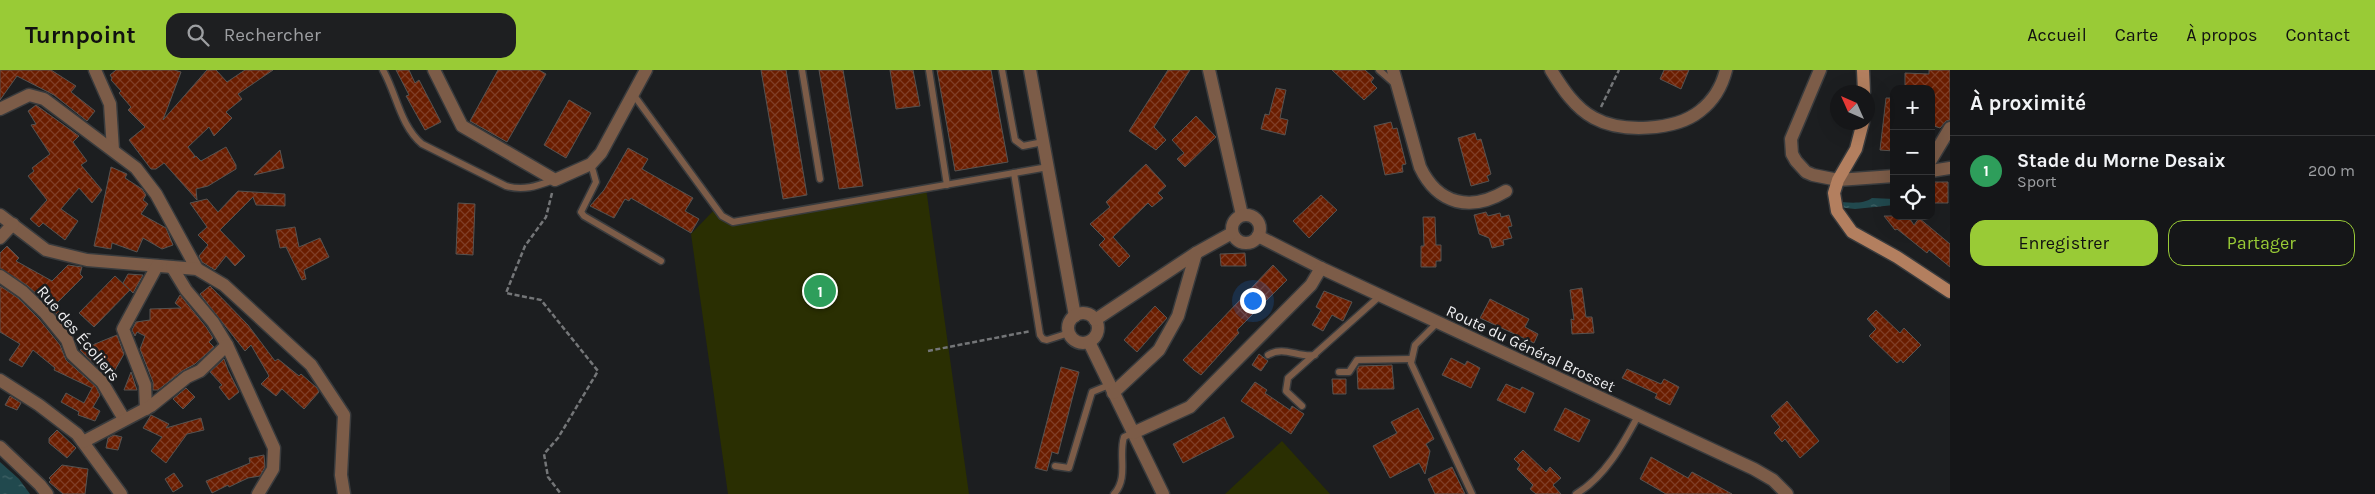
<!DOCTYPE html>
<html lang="fr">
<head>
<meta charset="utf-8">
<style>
	:root { --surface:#151618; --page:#1e1f21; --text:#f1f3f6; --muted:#9d9fa2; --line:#343537; --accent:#99cb36 }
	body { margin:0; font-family:Karla,sans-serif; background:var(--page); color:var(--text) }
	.controls { position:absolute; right:15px; top:15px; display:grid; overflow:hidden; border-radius:10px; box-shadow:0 5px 20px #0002 }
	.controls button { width:45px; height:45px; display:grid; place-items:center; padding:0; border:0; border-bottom:1px solid var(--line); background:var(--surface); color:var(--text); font:25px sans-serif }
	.compass { position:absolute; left:1830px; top:15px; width:45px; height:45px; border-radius:50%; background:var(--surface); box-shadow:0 5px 20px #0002; rotate:315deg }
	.you { position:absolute; left:1252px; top:230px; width:18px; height:18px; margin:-12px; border:4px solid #fff; border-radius:50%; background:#1a73e8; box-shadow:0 0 0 8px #1a73e833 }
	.badge { display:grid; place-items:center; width:32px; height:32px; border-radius:50%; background:var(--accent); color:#fff; font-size:16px; font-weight:700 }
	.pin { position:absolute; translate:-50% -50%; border:2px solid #fff; box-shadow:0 1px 5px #0006 }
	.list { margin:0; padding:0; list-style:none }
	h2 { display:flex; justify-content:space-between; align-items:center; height:65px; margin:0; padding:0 20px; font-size:21px }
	h2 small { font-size:16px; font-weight:400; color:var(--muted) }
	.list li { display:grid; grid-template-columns:32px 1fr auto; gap:15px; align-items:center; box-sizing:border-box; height:70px; padding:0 20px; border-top:1px solid var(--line) }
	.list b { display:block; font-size:19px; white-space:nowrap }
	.list p { margin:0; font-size:16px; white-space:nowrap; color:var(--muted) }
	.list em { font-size:16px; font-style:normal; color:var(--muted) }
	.actions { display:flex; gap:10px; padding:15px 20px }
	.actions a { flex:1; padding:11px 0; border:1px solid var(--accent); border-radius:15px; text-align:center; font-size:18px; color:var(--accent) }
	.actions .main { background:var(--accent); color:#111 }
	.icon { flex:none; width:28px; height:28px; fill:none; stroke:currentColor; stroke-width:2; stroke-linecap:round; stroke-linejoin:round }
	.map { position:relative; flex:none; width:1950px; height:424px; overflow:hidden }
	header { display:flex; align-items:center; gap:30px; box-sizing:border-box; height:70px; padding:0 25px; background:var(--accent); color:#111 }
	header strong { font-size:24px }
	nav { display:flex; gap:28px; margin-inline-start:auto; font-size:18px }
	.search { width:350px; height:45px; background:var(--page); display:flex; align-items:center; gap:12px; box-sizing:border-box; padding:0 18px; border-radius:15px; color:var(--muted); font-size:19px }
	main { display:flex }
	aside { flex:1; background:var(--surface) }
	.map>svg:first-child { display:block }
	.grass { fill:#2a2f02 }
	.water { fill:url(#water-ripples) }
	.building { fill:url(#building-cross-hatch); stroke:#565351 }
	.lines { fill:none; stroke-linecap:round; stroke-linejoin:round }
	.service-casing { stroke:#393b3d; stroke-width:9 }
	.minor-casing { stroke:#393b3d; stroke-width:15 }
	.secondary-casing { stroke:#393b3d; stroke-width:15 }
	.path { stroke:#747678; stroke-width:2.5; stroke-dasharray:5 2.5; stroke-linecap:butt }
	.service { stroke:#7c5c48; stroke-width:6 }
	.minor { stroke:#7c5c48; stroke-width:12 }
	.secondary { stroke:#b37f5f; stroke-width:12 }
	.labels { text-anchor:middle; stroke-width:5; stroke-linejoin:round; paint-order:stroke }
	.street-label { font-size:16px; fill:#ededef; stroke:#1c1e20 }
</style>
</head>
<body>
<header>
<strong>Turnpoint</strong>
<div class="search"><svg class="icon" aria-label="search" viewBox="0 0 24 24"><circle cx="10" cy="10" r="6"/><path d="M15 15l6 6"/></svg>Rechercher</div>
<nav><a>Accueil</a><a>Carte</a><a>À propos</a><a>Contact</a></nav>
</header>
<main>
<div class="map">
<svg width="1950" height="424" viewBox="0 0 1950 424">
	<defs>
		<pattern id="water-ripples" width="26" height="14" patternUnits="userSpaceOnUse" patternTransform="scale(1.25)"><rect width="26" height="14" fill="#21494e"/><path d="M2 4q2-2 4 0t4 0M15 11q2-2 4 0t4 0" fill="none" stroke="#426468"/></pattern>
		<pattern id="building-cross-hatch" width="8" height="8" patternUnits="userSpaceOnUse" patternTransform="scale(1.25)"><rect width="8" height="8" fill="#6a1d00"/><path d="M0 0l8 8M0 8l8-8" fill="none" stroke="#803e26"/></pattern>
	</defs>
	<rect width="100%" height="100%" fill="#1c1e20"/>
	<!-- grass -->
	<g class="grass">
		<path d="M926 118 969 424H728L691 164 716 138 728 151Z"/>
		<path d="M1282 371 1330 424H1225Z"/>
	</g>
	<!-- water -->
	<g class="water">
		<path d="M1872 128 1894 129V135L1855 139 1837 137 1836 132C1847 132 1863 135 1872 128Z"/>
		<path d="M0 392 19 409 30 424H0Z"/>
	</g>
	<!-- building -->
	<g class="building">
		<path d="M0 0H51L76 16 71 22 95 41 87 51 54 25 17 6 0 30Z"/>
		<path d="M116 0H174L181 2 163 50 207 0H216L227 12 245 0H273L238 24 242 29 226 42 232 48 214 66 209 57 188 77 195 86 193 88 196 86 201 91 226 77 236 95V99L208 116 196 119 197 130 164 93 156 99H151L129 70 145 57 128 40 131 37 119 23 121 21 111 10 112 8 110 5Z"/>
		<path d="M396 0H409L415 13 419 10 441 52 425 60 406 26 409 25Z"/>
		<path d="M498 0H539L546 4 507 72 470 51Z"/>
		<path d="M761 0H786L807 125 783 129Z"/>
		<path d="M819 0H843L863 116 839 119Z"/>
		<path d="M890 0H913L920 36 896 39Z"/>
		<path d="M937 0H991L1008 92 955 101Z"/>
		<path d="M1168 0H1190L1154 57 1166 70 1156 80 1129 61Z"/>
		<path d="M1332 0H1365L1374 8 1371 12 1377 18 1364 30Z"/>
		<path d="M1664 0H1689L1681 19 1660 9Z"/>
		<path d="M1929 0H1950V50L1946 51 1940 58 1931 55V19H1905V3L1929 4Z"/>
		<path d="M1276 18 1286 20 1280 48 1288 50 1285 65 1261 59 1265 44 1269 45Z"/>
		<path d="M1886 28H1894V81L1880 80Z"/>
		<path d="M569 30 591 43 566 88 544 75Z"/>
		<path d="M36 35 79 66 73 72 87 91 81 95 102 120 92 133 79 118 61 139 78 151 65 170 43 153 39 157 30 149 47 130 28 106 34 101 32 98 50 84 31 55 36 54 28 41Z"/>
		<path d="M1196 46 1216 67 1185 97 1177 89 1184 83 1172 70Z"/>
		<path d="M1391 52 1393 59 1397 58 1406 94 1402 95 1403 102 1385 105 1374 56Z"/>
		<path d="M1475 63 1477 70 1481 69 1491 104 1487 106 1489 111 1471 116 1458 68Z"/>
		<path d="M628 78 648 89 642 99 693 128 685 141 699 149 691 163 631 128 629 131 625 129 614 148 590 136 604 120Z"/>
		<path d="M280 80 284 98 254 105Z"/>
		<path d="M1146 94 1166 116 1158 123 1163 128 1152 137 1148 133 1113 167 1130 186 1119 197 1099 175 1105 169 1090 154 1110 137 1106 132Z"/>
		<path d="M111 97 127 104 125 108 142 119 146 125 143 130 148 134 141 144 166 158 173 175 162 179 143 168 137 182 112 173 111 179 94 176Z"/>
		<path d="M1934 112H1948V133H1931V116H1934Z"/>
		<path d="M238 121 285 124V136L256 135 253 127 220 160 245 186 235 196 226 186 215 200 202 192 199 186 208 175 198 165 207 157 190 133 207 129 218 142Z"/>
		<path d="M1321 125 1337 140 1309 168 1293 151Z"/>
		<path d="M458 133 475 134 473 185 456 184Z"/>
		<path d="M1486 142 1488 146 1500 143 1501 147 1509 145 1512 156 1508 157 1512 168 1503 170 1504 175 1492 178 1489 168 1479 164 1474 145Z"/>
		<path d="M1884 146H1908L1914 155 1919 148 1950 174V197L1929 180 1927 183 1897 159 1895 160Z"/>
		<path d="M1423 147H1435L1436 175H1441V191H1436V197H1421V176H1424Z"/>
		<path d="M295 157 299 177 320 168 329 187 304 200 306 209 302 210 286 177 280 178 276 160Z"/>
		<path d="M7 176 19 188 16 191 52 211 68 195 82 197 80 204 83 207 54 236 70 252 66 256 51 237 28 216 0 198V183Z"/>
		<path d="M1245 183 1246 196H1221L1220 184Z"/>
		<path d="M1273 195 1287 210 1237 260 1239 263 1201 305 1194 300 1183 290Z"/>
		<path d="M128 204 143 205 133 223 123 213Z"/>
		<path d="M115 206 130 220 94 257 79 243Z"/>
		<path d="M0 216 18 228 39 249 60 275 66 290 96 317 100 325 93 337 100 341 95 351 78 345 79 342 61 332 66 323 84 333 92 318 54 300 55 298 33 280 22 297 9 290 20 274 0 262Z"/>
		<path d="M210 216 248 255 275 291 278 289 299 306 301 304 317 318 319 322 304 339 282 319 276 326 261 314 269 306 251 275 245 281 200 224Z"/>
		<path d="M1582 218 1586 247H1592L1594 263 1572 264 1571 249 1574 250 1570 220Z"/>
		<path d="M1324 221 1352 232 1343 251 1332 245 1323 261 1312 255 1321 240 1316 237Z"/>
		<path d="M180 225 206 257 213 268 209 272 214 277 195 294 182 301 158 320H153V312L140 279 145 266 137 262 135 266 132 260 136 252 150 250V239L181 238 175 233Z"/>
		<path d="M1490 229 1529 249 1525 257 1538 264 1534 273 1480 248Z"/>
		<path d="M1155 236 1167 248 1137 282 1124 270Z"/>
		<path d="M1876 240 1900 263 1904 258 1921 275 1903 293 1901 290 1897 293 1869 266 1876 259 1867 249Z"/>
		<path d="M117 265 124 284 110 309 80 280Z"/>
		<path d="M1259 284 1268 291 1261 301 1252 295Z"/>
		<path d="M1451 288 1465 295 1467 291 1480 298 1471 318 1442 305Z"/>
		<path d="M224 289 228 300 239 322 229 330 219 317 222 315 210 302Z"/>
		<path d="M1392 295 1394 319H1358L1357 299 1359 296Z"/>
		<path d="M1061 297 1079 302 1058 384 1052 382 1047 401 1035 398Z"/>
		<path d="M1627 299 1661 314 1664 309 1679 317 1670 335 1655 328 1657 324 1622 308Z"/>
		<path d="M131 302 137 320H124Z"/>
		<path d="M1332 309H1346V324H1333Z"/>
		<path d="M1255 312 1267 320 1265 323 1290 340 1292 336 1304 344 1291 364 1241 331Z"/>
		<path d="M1506 314 1520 320 1522 317 1534 323 1525 343 1497 330Z"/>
		<path d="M186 318 195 327 183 339 173 329Z"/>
		<path d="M10 326 21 333 17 340 5 335Z"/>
		<path d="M1787 331 1819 371 1800 388 1785 369 1782 372 1774 363 1780 357 1771 346Z"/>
		<path d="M1418 338 1434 369 1426 374 1430 381 1425 404 1419 393 1390 408 1373 376 1397 363 1391 352Z"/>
		<path d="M1565 338 1590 350 1579 372 1554 360Z"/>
		<path d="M151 345 169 354 166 358 201 348 204 360 187 364 166 393 151 381 162 367 143 358Z"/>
		<path d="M1224 347 1234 367 1183 393 1173 374Z"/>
		<path d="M57 360 76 378 67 388 49 373V368Z"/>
		<path d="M114 365 122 367 118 380 106 378 108 368Z"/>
		<path d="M1523 380 1546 402 1550 397 1561 408 1553 415 1561 424H1536L1530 419 1533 415 1517 399 1520 395 1514 389Z"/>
		<path d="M264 385 265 397 260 406 248 408 229 417 228 415 212 423 206 411 250 393 249 388Z"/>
		<path d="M1651 387 1688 408 1692 402 1732 424H1666L1640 409Z"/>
		<path d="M62 395 88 399 85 424H63L49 412 51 410 49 408Z"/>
		<path d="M1452 397 1465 424H1435L1428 409Z"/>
		<path d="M174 403 183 416 173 422 165 409Z"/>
	</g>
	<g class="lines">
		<defs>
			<g id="service">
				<path d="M383 0C397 25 400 55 422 74L506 116C524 121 537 116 554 110"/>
				<path d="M802 0 820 109"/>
				<path d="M929 0 947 115"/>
				<path d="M1002 0 1015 70 1023 76 1043 72"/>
				<path d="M1379 0 1395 14"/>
				<path d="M633 24 722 146 733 152 1048 97"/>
				<path d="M591 94 596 112 581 142 584 146 661 191"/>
				<path d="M1014 103 1040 265 1043 269 1047 270 1069 263"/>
				<path d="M1438 252 1415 275 1411 293 1472 424"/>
				<path d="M1268 285C1284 275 1298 288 1315 285"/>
				<path d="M1339 302H1349L1357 290 1411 289"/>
				<path d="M1302 336 1286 321 1288 308 1381 225"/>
				<path d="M1055 396 1069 398 1092 322 1109 315"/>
				<path d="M1114 424C1129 407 1118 386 1124 367L1133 363"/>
				<path d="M1576 424C1605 407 1623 374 1638 346"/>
			</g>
			<g id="minor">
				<path d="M95 0 110 34 113 80"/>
				<path d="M434 0 462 56 555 110 591 94 601 83 646 0"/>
				<path d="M1030 0 1075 246"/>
				<path d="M1209 0 1242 145"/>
				<path d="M1393 0 1420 97C1438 135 1471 142 1506 121"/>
				<path d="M1551 0C1562 18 1575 38 1594 48 1621 63 1675 61 1700 41 1713 31 1722 16 1726 0"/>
				<path d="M1820 0 1791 69 1792 84 1796 91 1806 102 1813 105 1838 110 1894 106"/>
				<path d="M0 39 29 25 44 29 136 98 156 124 197 199"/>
				<path d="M1931 90 1950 58"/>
				<path d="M1931 101 1950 98"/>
				<path d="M0 145 46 180 87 190 197 199 224 215 311 295 344 345 341 405 344 424"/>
				<circle cx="1246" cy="159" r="14"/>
				<path d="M1258 166 1321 198 1754 399 1773 410 1787 424"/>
				<path d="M0 168 13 154"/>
				<path d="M172 197 186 220 213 252 227 275 274 378 273 399 258 424"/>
				<path d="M0 206 23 222 45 243 67 270 72 284 102 312 124 349"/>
				<circle cx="1083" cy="258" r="15"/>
				<path d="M1095 250 1196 183 1232 163"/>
				<path d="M1089 272 1163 424"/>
				<path d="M0 310 39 335 77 364 121 424"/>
				<path d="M1113 323 1159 280 1178 246 1196 183"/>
				<path d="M146 339 145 315 123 259 157 196"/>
				<path d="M1133 363 1190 337 1311 215 1321 198"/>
				<path d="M83 372 151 336 187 307 200 301 227 275"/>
				<path d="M0 377 40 415 47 424"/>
			</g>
			<g id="secondary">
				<path d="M1863 0 1864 22"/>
				<path d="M1863 52 1856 79 1838 110 1834 123 1837 141 1852 162 1897 187 1950 222"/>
			</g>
		</defs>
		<!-- service casing -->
		<use href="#service" class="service-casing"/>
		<!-- minor casing -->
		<use href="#minor" class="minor-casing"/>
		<!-- secondary casing -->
		<use href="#secondary" class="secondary-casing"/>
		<!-- path -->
		<g class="path">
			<path d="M1601 37 1619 0"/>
			<path d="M552 123 546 147 525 176 506 223 541 230 598 301 558 368 544 384 548 407 561 424"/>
			<path d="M928 281 1031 261"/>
		</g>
		<!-- service -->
		<use href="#service" class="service"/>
		<!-- minor -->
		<use href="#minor" class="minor"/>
		<!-- secondary -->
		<use href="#secondary" class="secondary"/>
	</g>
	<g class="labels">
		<!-- street labels -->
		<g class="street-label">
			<text transform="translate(79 263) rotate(50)" y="6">Rue des Écoliers</text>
			<text transform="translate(1531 278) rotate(25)" y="6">Route du Général Brosset</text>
		</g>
	</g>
</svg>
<div class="controls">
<button>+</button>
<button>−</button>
<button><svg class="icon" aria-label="locate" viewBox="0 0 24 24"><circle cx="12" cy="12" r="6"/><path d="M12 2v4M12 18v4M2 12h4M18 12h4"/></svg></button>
</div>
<svg class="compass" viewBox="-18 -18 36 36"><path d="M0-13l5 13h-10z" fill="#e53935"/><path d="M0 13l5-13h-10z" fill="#9d9fa2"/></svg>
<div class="you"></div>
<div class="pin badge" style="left:820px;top:221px;background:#2e9e5b">1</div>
</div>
<aside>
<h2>À proximité<small></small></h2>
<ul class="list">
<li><span class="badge" style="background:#2e9e5b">1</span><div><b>Stade du Morne Desaix</b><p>Sport</p></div><em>200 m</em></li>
</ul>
<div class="actions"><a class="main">Enregistrer</a><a>Partager</a></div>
</aside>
</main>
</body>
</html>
